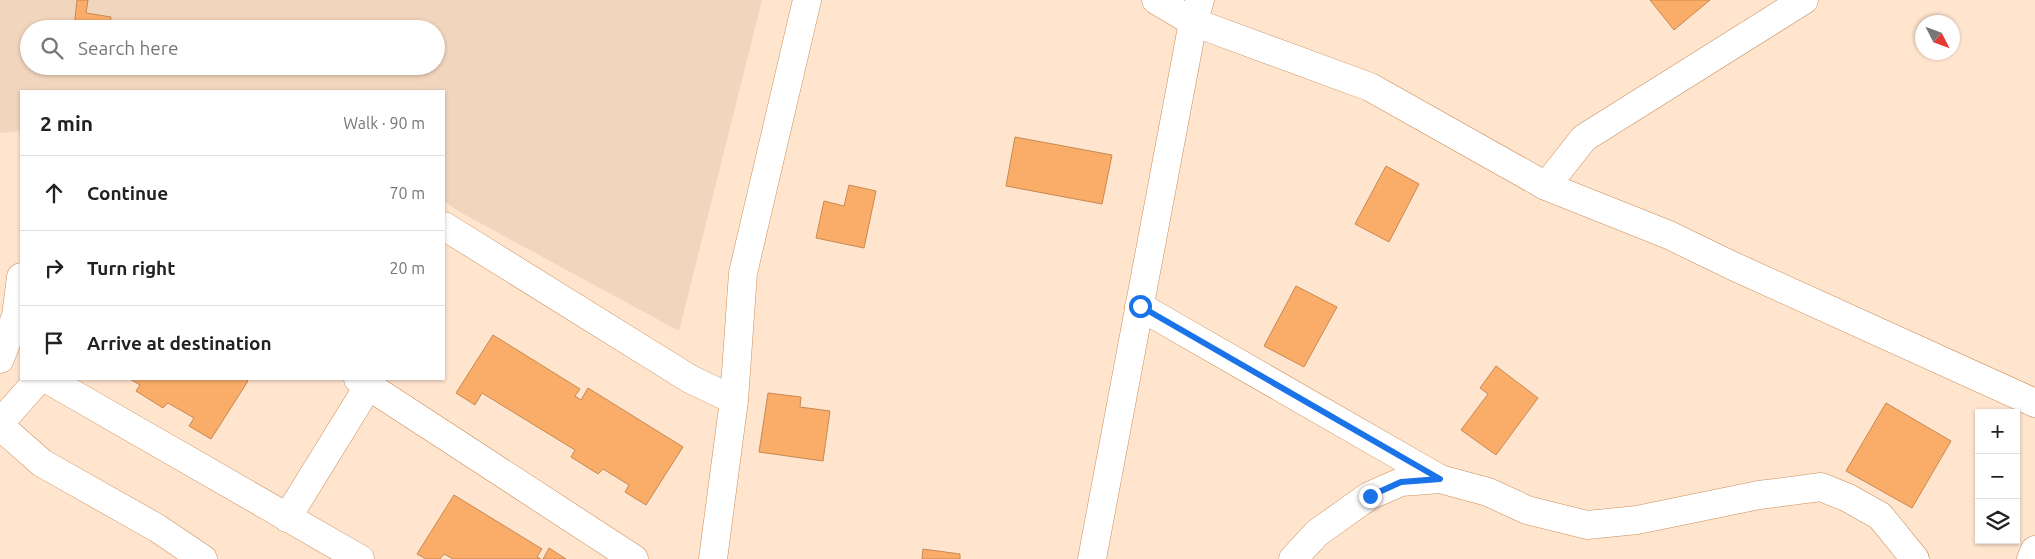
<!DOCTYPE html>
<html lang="en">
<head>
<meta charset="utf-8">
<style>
	:root { --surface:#fff; --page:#f2f2f2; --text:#222; --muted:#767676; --line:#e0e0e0 }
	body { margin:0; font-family:Ubuntu,sans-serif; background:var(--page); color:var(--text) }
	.controls { position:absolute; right:15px; bottom:15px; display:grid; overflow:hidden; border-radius:0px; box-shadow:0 1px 4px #0004 }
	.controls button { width:45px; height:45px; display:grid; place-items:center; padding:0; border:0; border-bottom:1px solid var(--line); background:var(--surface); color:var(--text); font:25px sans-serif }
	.compass { position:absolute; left:1915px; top:15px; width:45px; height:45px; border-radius:50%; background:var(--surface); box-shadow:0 1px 4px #0004; rotate:132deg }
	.stop { position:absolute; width:15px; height:15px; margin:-11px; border:4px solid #1a73e8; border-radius:50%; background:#fff }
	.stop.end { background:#1a73e8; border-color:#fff; box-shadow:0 1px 5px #0008 }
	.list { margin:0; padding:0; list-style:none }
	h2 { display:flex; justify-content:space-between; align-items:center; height:65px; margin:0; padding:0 20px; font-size:21px }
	h2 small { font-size:16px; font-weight:400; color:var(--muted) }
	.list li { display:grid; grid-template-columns:32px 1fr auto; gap:15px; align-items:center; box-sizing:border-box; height:75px; padding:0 20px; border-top:1px solid var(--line) }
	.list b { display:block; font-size:19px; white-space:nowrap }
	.list em { font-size:16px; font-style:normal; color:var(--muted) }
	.icon { flex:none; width:28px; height:28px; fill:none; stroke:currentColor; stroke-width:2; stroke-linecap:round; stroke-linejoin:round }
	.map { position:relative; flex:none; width:2035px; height:559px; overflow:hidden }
	.search { position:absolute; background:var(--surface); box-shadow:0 1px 4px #0004; left:20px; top:20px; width:425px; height:55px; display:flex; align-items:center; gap:12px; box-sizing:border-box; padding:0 18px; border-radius:28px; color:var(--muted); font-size:19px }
	.panel { position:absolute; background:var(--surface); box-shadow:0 1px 4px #0004; left:20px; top:90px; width:425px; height:290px; border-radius:0px }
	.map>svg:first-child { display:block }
	.built { fill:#f2d5bd; fill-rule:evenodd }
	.building { fill:#faad69; stroke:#c68953 }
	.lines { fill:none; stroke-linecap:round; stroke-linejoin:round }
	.minor-casing { stroke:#cc8e58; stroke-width:29 }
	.minor { stroke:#fff; stroke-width:28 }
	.route { stroke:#1a73e8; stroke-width:6 }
</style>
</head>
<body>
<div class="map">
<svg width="2035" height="559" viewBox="0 0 2035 559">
	<rect width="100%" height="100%" fill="#ffe4ce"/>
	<!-- built -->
	<path class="built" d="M0 0H762L679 331 458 211 444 201V91H21V131L0 133ZM29 29H436V66H29Z"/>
	<!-- building -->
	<g class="building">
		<path d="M77 0H88L86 13 111 17 109 29 74 28Z"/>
		<path d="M1650 0H1710L1674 30Z"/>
		<path d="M1015 137 1112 155 1102 204 1006 186Z"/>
		<path d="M1386 166 1419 184 1389 242 1355 224Z"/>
		<path d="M849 185 876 191 864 248 816 238 824 201 844 206Z"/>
		<path d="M1296 286 1337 307 1304 367 1264 346Z"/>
		<path d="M493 335 580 389 575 396 581 400 588 388 683 447 646 505 625 492 629 485 603 469 598 474 571 457 575 450 482 393 475 405 456 393Z"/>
		<path d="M1496 366 1538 398 1496 455 1461 430 1488 394 1480 388Z"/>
		<path d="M130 379H244L248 381 211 439 189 426 194 418 168 403 163 408 136 391 140 385Z"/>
		<path d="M768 393 801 397 800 407 830 411 823 461 759 452Z"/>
		<path d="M1886 403 1951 441 1912 508 1846 471Z"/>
		<path d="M454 495 542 549 537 557 541 559H453L444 554 440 559H426L417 554Z"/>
		<path d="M549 548 566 559H543Z"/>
		<path d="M923 549 960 554V559H922Z"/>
	</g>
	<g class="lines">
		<defs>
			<g id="minor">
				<path d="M1156 0 1193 22 1370 87 1546 186 1669 235 1733 266 2035 403"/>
				<path d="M1546 186 1584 138 1804 0"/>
				<path d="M444 226 690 379 734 400 713 559"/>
				<path d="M1139 306 1440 479"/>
				<path d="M0 359 16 316 21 277"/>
				<path d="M47 379 360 559"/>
				<path d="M358 379 634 559"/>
				<path d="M734 400 743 273 807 0"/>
				<path d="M0 423 39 379"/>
				<path d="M0 426 42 463 157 528 203 559"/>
				<path d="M287 518 369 385"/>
				<path d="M1092 559 1193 22 1200 0"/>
				<path d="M1293 559 1317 533 1369 496 1401 482 1440 479 1488 492 1527 510 1587 525 1637 520 1759 495 1821 487 1848 498 1880 516 1915 559"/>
				<path d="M2031 559 2035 550"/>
			</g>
		</defs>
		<!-- minor casing -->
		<use href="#minor" class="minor-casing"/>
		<!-- minor -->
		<use href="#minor" class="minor"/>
	</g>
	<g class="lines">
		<!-- route -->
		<path class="route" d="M1140 306 1440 479 1401 482 1370 496"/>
	</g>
</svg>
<div class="controls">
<button>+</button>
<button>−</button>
<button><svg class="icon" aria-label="layers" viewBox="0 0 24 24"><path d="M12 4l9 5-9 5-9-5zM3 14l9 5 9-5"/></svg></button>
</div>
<svg class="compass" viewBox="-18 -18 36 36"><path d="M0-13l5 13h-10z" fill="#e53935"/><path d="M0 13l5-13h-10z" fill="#767676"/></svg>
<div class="stop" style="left:1140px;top:306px"></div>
<div class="stop end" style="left:1370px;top:496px"></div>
<div class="search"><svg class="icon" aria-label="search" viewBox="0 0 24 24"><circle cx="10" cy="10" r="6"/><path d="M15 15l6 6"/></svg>Search here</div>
<section class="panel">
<h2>2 min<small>Walk · 90 m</small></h2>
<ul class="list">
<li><svg class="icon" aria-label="ahead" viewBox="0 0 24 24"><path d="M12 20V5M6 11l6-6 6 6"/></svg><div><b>Continue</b></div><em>70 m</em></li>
<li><svg class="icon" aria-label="right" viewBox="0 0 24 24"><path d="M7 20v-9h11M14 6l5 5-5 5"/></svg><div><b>Turn right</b></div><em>20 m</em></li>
<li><svg class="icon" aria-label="arrive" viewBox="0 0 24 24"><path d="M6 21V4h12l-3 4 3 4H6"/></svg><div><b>Arrive at destination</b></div></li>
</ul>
</section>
</div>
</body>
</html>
